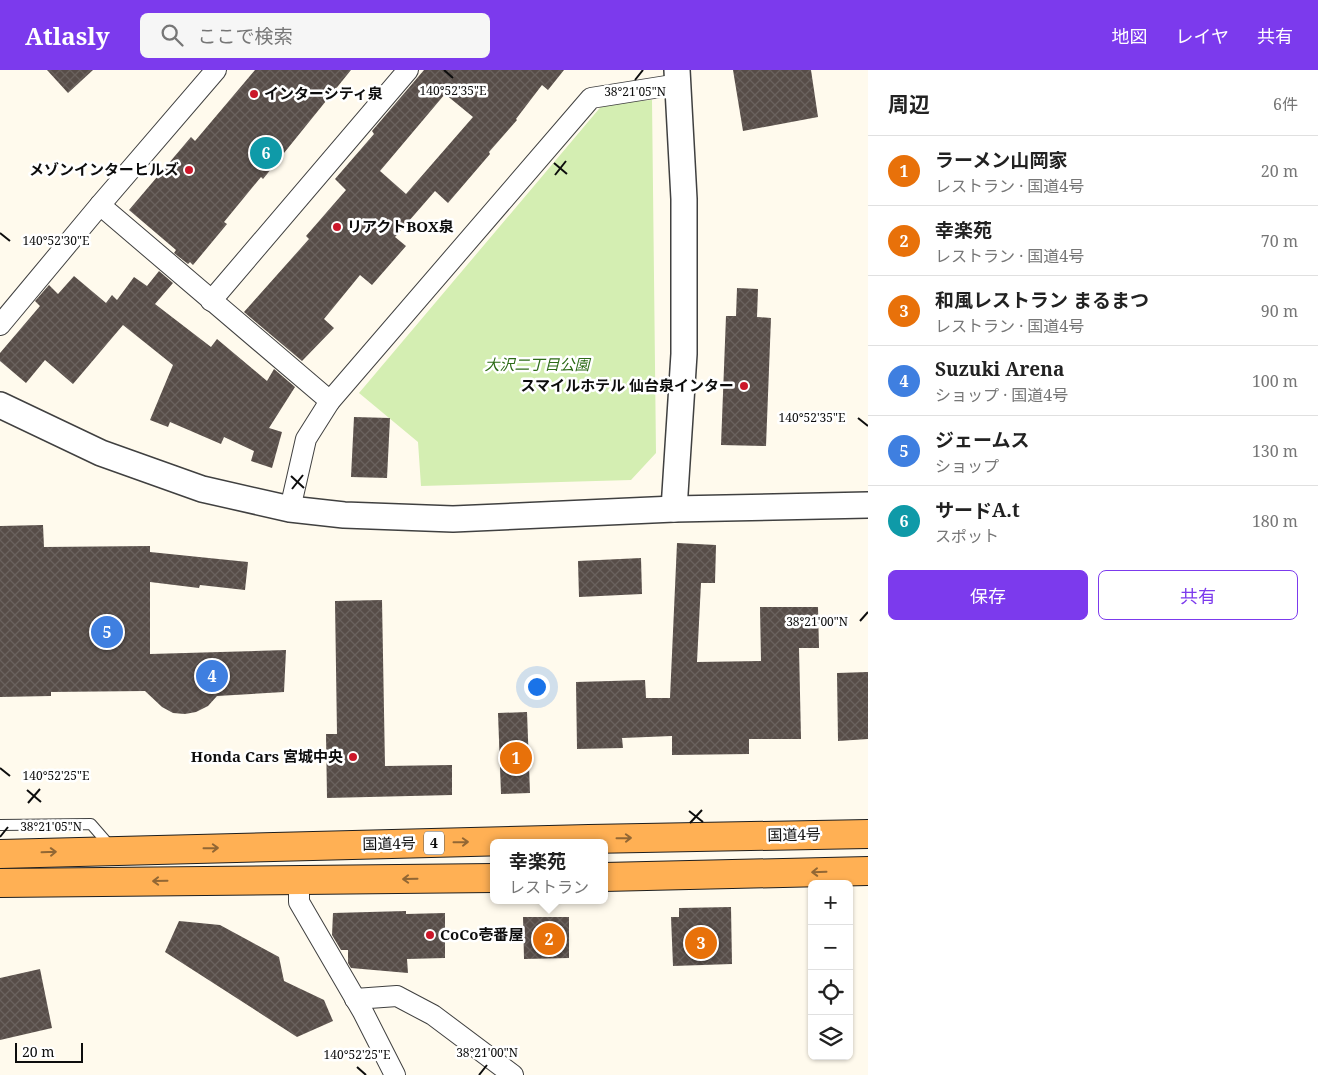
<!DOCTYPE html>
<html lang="ja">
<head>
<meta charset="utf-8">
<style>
	:root { --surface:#fff; --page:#f6f6f6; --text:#222; --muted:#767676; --line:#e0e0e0; --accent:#7c3aed }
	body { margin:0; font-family:"Noto Serif","Noto Sans JP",serif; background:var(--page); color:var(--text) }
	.controls { position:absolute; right:15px; bottom:15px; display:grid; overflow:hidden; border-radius:8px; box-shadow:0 1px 4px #0004 }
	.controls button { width:45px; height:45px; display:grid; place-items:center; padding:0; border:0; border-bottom:1px solid var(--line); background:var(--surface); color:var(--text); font:25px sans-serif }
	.scale { position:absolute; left:15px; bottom:12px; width:68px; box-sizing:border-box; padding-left:5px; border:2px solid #0d0d0d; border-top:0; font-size:14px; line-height:18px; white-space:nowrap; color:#0d0d0d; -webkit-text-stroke:4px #fff; paint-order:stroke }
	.you { position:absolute; left:536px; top:616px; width:18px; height:18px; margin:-12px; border:4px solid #fff; border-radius:50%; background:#1a73e8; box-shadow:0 0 0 8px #1a73e833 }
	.badge { display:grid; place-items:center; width:32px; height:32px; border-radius:50%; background:var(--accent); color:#fff; font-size:16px; font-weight:700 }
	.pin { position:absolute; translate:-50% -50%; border:2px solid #fff; box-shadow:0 1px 5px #0006 }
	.popup { position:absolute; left:490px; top:769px; width:118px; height:65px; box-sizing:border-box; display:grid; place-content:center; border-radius:8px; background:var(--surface); filter:drop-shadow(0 1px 4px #0005); font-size:16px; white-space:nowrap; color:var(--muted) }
	.popup b { font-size:19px; color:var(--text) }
	.popup::after { content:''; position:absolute; left:50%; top:100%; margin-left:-10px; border:10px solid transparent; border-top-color:var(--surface) }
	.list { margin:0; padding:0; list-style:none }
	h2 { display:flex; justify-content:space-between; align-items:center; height:65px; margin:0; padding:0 20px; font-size:21px }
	h2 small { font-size:16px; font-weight:400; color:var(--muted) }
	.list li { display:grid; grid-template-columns:32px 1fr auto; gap:15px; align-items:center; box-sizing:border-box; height:70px; padding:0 20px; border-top:1px solid var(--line) }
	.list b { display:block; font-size:19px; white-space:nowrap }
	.list p { margin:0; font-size:16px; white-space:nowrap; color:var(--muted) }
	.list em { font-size:16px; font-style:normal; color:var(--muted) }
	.actions { display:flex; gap:10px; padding:15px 20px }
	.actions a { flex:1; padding:11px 0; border:1px solid var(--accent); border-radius:8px; text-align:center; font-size:18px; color:var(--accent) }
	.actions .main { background:var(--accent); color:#fff }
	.icon { flex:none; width:28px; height:28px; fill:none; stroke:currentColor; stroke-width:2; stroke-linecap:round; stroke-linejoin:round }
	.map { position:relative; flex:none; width:868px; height:1005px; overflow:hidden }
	header { display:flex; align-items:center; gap:30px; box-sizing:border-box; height:70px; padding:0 25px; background:var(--accent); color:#fff }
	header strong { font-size:24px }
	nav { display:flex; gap:28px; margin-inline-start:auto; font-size:18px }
	.search { width:350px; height:45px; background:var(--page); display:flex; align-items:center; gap:12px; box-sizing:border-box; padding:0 18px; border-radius:8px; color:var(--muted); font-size:19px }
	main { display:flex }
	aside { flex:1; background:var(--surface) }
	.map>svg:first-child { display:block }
	.park { fill:#d4eeb2 }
	.building { fill:url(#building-cross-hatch); fill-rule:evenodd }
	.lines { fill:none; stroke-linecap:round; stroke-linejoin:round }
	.service-casing { stroke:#404040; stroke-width:12 }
	.minor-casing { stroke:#404040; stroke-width:22 }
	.tertiary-casing { stroke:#404040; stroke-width:28 }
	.trunk-casing { stroke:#1e1e1e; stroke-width:30 }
	.service { stroke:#fff; stroke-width:10 }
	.minor { stroke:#fff; stroke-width:20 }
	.tertiary { stroke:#fff; stroke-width:25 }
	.trunk { stroke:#ffb054; stroke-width:28 }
	.oneway { stroke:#926734 }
	.ticks { fill:none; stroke:#0d0d0d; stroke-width:2 }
	.poi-dot { fill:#cb172a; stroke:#fff; stroke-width:2 }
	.labels { text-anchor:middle; stroke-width:5; stroke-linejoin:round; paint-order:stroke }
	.shield { fill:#fff; stroke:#565656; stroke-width:1 }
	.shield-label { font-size:14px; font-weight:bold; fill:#0d0d0d }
	.poi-label { font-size:15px; font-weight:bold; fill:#0d0d0d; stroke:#fff; text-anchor:start }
	.park-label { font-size:15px; font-style:italic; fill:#2d6b17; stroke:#fff }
	.street-label { font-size:15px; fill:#0d0d0d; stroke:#fff }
	.ticks-label { font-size:12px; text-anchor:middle; fill:#0d0d0d; stroke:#fff; stroke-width:5; stroke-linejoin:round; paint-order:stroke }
</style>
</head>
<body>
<header>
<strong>Atlasly</strong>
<div class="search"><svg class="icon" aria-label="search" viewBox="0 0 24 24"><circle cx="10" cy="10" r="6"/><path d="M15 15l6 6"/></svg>ここで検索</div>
<nav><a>地図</a><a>レイヤ</a><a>共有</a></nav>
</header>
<main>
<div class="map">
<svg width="868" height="1005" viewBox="0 0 868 1005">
	<defs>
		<pattern id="building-cross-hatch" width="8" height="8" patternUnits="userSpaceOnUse" patternTransform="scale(1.25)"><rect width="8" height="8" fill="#574d48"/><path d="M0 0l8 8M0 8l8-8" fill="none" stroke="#6a625e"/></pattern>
	</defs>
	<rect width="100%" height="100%" fill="#fffaed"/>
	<!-- park -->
	<path class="park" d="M652 30 656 383 631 410 421 416 418 372 359 323 604 33Z"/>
	<!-- building -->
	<g class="building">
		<path d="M47 0H93L68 23Z"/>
		<path d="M255 0H351L263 109 261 107 224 152 227 154 193 195 190 192 188 194 174 183 176 180 169 174 129 140 191 67 195 71Z"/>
		<path d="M424 0H564L548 20 542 15 516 49 517 50 489 82 490 84 448 133 435 121 395 167 406 176 372 215 360 205 324 249 334 258 302 291 244 242 309 169 306 166 346 120 335 109 374 64 372 61ZM445 24 473 47 406 124 380 101Z"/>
		<path d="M733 0H811L818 47 743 61Z"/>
		<path d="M159 201 173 213 155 234 211 277 217 269 267 311 274 299 295 317 269 358 282 362 272 398 251 391 254 381 224 367 221 374 170 352 168 357 150 350 173 295 123 255 73 314 45 290 26 313 0 291V283L40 236 35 231 49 215 58 224 74 206 106 233 112 225 117 230 134 207 147 216Z"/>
		<path d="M737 218 758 219 757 247 771 248 766 376 721 375 726 246H736Z"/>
		<path d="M354 347 390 348 387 408 351 407Z"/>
		<path d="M43 455 44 477 150 476V482L248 492 245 520 200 515 199 518 150 512V584L286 580 284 622 217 626 208 636 196 642 185 644 173 643 162 637 145 621 51 622V626L0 627V456Z"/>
		<path d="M677 473 716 475 715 513H701L697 592 761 591 760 537H818L819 578H799L801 669H749V684L672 685V666L622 668 623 678 577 679 576 612 645 610 646 628H670Z"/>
		<path d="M641 488 642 524 579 527 578 491Z"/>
		<path d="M382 530 385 696 452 695V725L327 728 326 664H337L335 531Z"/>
		<path d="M868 602V669L838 671 837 603Z"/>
		<path d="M527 642 530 723 501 724 498 643Z"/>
		<path d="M731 837 732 894 673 896 671 847H679V838Z"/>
		<path d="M406 841V844L445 843V888L407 889 408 903 351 898 348 893V880H341L332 865 333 843Z"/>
		<path d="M523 847H569V888L524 889Z"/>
		<path d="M179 851 220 855 279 887 284 911 324 930 333 951 297 967 165 882Z"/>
		<path d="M40 899 52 958 0 970V908Z"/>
	</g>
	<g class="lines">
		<defs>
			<path id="service" d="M0 755 91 754 111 777"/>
			<g id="minor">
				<path d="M100 135 330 331"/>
				<path d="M211 231 408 0"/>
				<path d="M0 255 100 135 216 0"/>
				<path d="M290 439 306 369 330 331 591 28 679 14"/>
				<path d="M299 810V832L363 942 395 1005"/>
				<path d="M355 929 397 926 433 945 513 1005"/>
			</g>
			<g id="tertiary">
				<path d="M0 335 101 383 202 419 290 439 344 445 453 449 674 439 868 435"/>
				<path d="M674 439 684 284V129L677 0"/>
			</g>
			<g id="trunk">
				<path d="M0 784 589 769 868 764"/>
				<path d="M604 807 868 801"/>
				<path d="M0 813 494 808"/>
			</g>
		</defs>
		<!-- service casing -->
		<use href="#service" class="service-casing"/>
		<!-- minor casing -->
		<use href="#minor" class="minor-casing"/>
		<!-- tertiary casing -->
		<use href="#tertiary" class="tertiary-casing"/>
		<!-- trunk casing -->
		<use href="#trunk" class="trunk-casing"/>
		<!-- service -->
		<use href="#service" class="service"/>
		<!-- minor -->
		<use href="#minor" class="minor"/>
		<!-- tertiary -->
		<use href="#tertiary" class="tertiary"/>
		<!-- trunk -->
		<use href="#trunk" class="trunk"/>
	</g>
	<!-- one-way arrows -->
	<defs><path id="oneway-shaft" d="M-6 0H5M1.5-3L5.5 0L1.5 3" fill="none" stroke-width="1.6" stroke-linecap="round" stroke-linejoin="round" transform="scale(1.25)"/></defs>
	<g class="oneway">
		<use href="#oneway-shaft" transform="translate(624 768) rotate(-1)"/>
		<use href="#oneway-shaft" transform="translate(461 772) rotate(-1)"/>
		<use href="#oneway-shaft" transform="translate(211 778) rotate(-1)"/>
		<use href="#oneway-shaft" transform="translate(49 782) rotate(-2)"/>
		<use href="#oneway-shaft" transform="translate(819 802) rotate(178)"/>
		<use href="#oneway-shaft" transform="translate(410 809) rotate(179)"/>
		<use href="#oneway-shaft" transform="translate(160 811) rotate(179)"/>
	</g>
	<!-- ticks -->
	<path class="ticks" d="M444 0 453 8M635 10 643 0M554 93 567 104M555 105 566 91M0 163 10 171M858 348 868 356M291 406 304 418M292 419 303 405M860 551 868 542M0 698 10 706M27 720 41 732M28 733 40 719M689 741 703 752M690 753 702 740M0 767 8 757M357 997 366 1005M479 1005 487 995"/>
	<!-- markers -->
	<g class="poi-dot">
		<circle cx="254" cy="24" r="5"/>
		<circle cx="189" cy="100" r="5"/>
		<circle cx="337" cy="157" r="5"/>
		<circle cx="744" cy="316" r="5"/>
		<circle cx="353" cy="687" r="5"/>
		<circle cx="430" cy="865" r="5"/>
	</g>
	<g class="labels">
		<!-- shield labels -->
		<rect class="shield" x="424" y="761.5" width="20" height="23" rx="4"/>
		<g class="shield-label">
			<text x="434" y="778">4</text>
		</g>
		<!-- poi labels -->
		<g class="poi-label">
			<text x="264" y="29">インターシティ泉</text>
			<text x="179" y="105" text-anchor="end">メゾンインターヒルズ</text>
			<text x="347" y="162">リアクトBOX泉</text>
			<text x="734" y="321" text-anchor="end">スマイルホテル 仙台泉インター</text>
			<text x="343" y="692" text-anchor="end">Honda Cars 宮城中央</text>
			<text x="440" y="870">CoCo壱番屋</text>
		</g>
		<!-- park labels -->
		<g class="park-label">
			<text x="537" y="300">大沢二丁目公園</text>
		</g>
		<!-- street labels -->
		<g class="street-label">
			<text transform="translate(794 765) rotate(-1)" y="5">国道4号</text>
			<text transform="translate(389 774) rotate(-1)" y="5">国道4号</text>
		</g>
	</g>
	<g class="ticks-label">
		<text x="453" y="25">140°52'35"E</text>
		<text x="635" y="26">38°21'05"N</text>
		<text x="56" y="175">140°52'30"E</text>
		<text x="812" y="352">140°52'35"E</text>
		<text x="817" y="556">38°21'00"N</text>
		<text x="56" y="710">140°52'25"E</text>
		<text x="51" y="761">38°21'05"N</text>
		<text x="487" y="987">38°21'00"N</text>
		<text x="357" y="989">140°52'25"E</text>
	</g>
</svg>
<div class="controls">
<button>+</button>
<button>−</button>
<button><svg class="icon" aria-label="locate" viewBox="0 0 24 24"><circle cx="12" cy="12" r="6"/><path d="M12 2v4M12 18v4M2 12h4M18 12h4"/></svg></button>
<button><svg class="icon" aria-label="layers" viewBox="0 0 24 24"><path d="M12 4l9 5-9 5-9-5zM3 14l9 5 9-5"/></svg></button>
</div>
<div class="scale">20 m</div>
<div class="you"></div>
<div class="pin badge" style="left:516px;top:688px;background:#e8710a">1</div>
<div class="pin badge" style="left:549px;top:869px;background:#e8710a">2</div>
<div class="popup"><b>幸楽苑</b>レストラン</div>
<div class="pin badge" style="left:701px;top:873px;background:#e8710a">3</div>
<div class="pin badge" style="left:212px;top:606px;background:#3f7fe0">4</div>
<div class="pin badge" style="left:107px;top:562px;background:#3f7fe0">5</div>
<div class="pin badge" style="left:266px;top:83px;background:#0f9aa8">6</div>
</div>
<aside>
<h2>周辺<small>6件</small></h2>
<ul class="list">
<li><span class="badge" style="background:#e8710a">1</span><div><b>ラーメン山岡家</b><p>レストラン · 国道4号</p></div><em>20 m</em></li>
<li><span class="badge" style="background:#e8710a">2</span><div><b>幸楽苑</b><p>レストラン · 国道4号</p></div><em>70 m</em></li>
<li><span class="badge" style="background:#e8710a">3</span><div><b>和風レストラン まるまつ</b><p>レストラン · 国道4号</p></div><em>90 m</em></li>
<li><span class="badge" style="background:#3f7fe0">4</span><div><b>Suzuki Arena</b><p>ショップ · 国道4号</p></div><em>100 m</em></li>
<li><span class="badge" style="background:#3f7fe0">5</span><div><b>ジェームス</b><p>ショップ</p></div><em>130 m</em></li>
<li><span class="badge" style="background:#0f9aa8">6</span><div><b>サードA.t</b><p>スポット</p></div><em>180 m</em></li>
</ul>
<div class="actions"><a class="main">保存</a><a>共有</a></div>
</aside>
</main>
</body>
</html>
